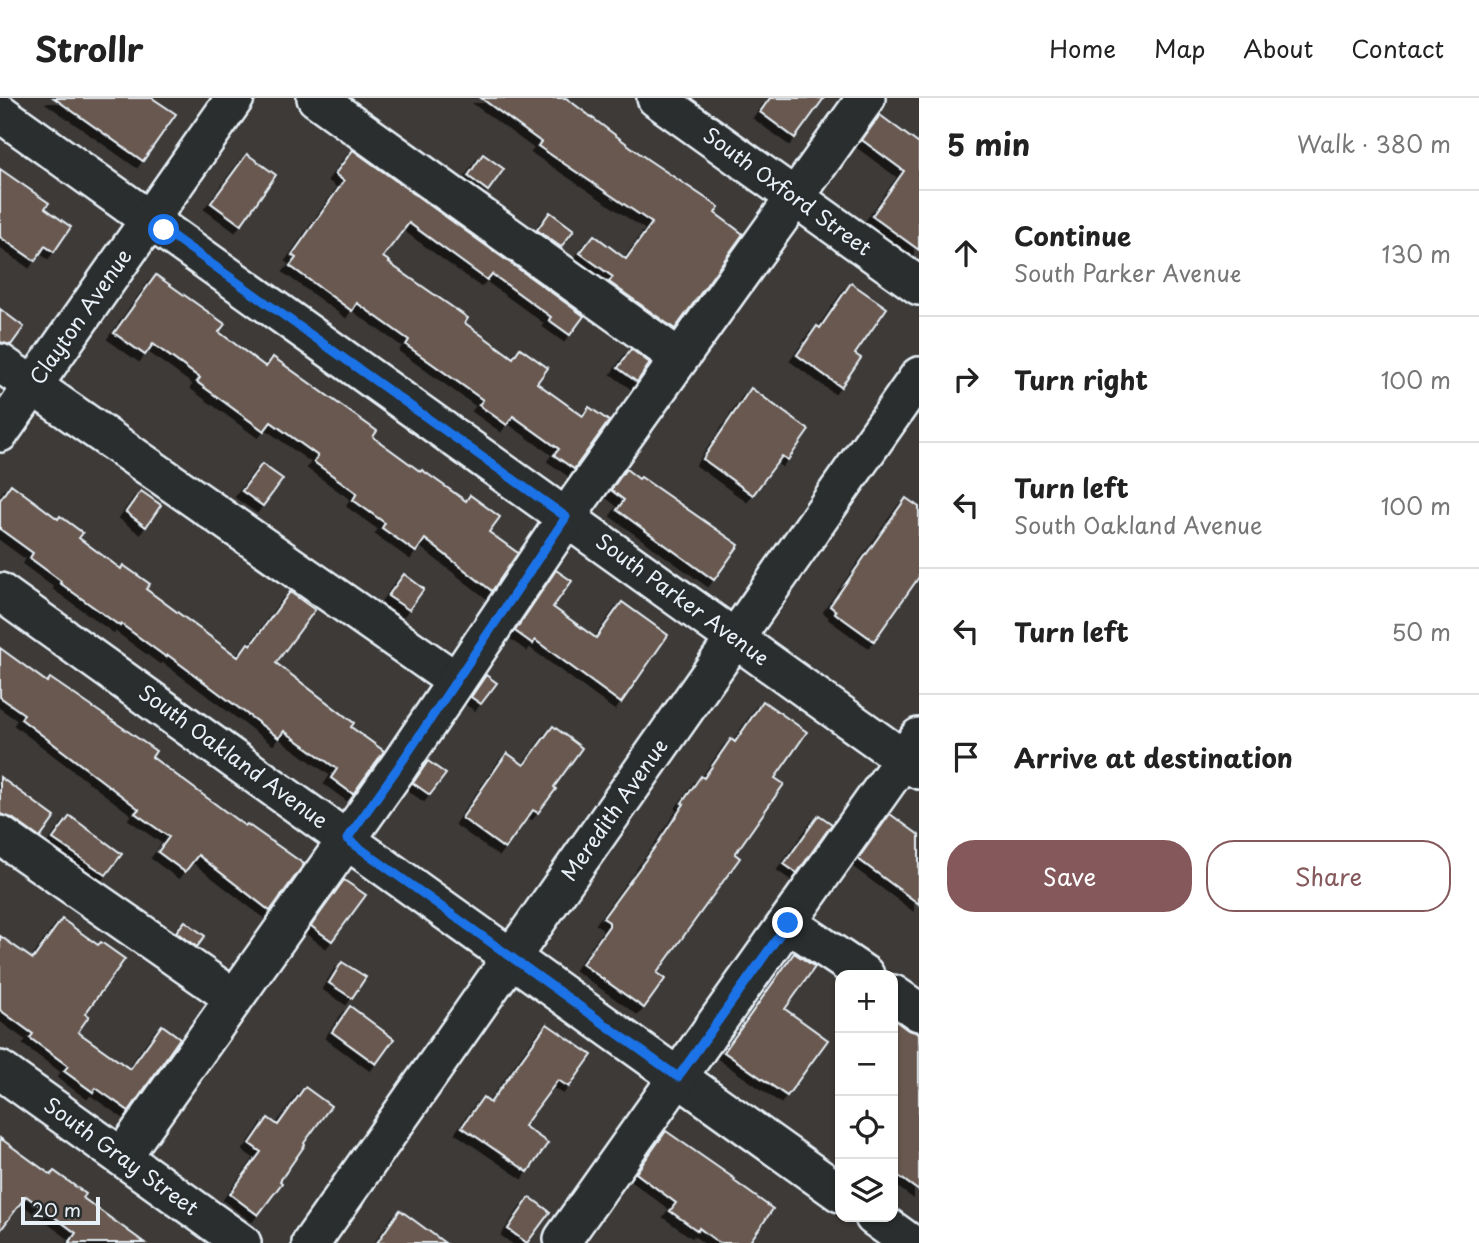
<!DOCTYPE html>
<html lang="en">
<head>
<meta charset="utf-8">
<style>
	:root { --surface:#fff; --page:#f2f2f2; --text:#222; --muted:#767676; --line:#e0e0e0; --accent:#85585c }
	body { margin:0; font-family:"Playpen Sans",sans-serif; background:var(--page); color:var(--text) }
	.controls { position:absolute; right:21px; bottom:21px; display:grid; overflow:hidden; border-radius:14px; box-shadow:0 2px 5px #0004 }
	.controls button { width:63px; height:63px; display:grid; place-items:center; padding:0; border:0; border-bottom:2px solid var(--line); background:var(--surface); color:var(--text); font:35px sans-serif }
	.scale { position:absolute; left:21px; bottom:18px; width:79px; box-sizing:border-box; padding-left:7px; border:4px solid #e8f1f8; border-top:0; font-size:19px; line-height:24px; white-space:nowrap; color:#e8f1f8; -webkit-text-stroke:5px #2a2d2e; paint-order:stroke }
	.stop { position:absolute; width:21px; height:21px; margin:-16px; border:5px solid #1a73e8; border-radius:50%; background:#fff }
	.stop.end { background:#1a73e8; border-color:#fff; box-shadow:0 2px 7px #0008 }
	.list { margin:0; padding:0; list-style:none }
	h2 { display:flex; justify-content:space-between; align-items:center; height:91px; margin:0; padding:0 28px; font-size:30px }
	h2 small { font-size:23px; font-weight:400; color:var(--muted) }
	.list li { display:grid; grid-template-columns:46px 1fr auto; gap:21px; align-items:center; box-sizing:border-box; height:126px; padding:0 28px; border-top:2px solid var(--line) }
	.list b { display:block; font-size:26px; white-space:nowrap }
	.list p { margin:0; font-size:23px; white-space:nowrap; color:var(--muted) }
	.list em { font-size:23px; font-style:normal; color:var(--muted) }
	.actions { display:flex; gap:14px; padding:21px 28px }
	.actions a { flex:1; padding:16px 0; border:2px solid var(--accent); border-radius:28px; text-align:center; font-size:24px; color:var(--accent) }
	.actions .main { background:var(--accent); color:#fff }
	.icon { flex:none; width:38px; height:38px; fill:none; stroke:currentColor; stroke-width:2; stroke-linecap:round; stroke-linejoin:round }
	.map { position:relative; flex:none; width:919px; height:1145px; overflow:hidden }
	header { display:flex; align-items:center; gap:42px; box-sizing:border-box; height:98px; padding:0 35px; background:var(--surface); border-bottom:2px solid var(--line) }
	header strong { font-size:33px }
	nav { display:flex; gap:38px; margin-inline-start:auto; font-size:24px }
	main { display:flex }
	aside { flex:1; background:var(--surface) }
	.map>svg:first-child { display:block }
	.building { fill:#68584f; stroke:#e8f1f8; stroke-width:2; filter:url(#shadow) }
	.lines { fill:none; stroke-linecap:round; stroke-linejoin:round }
	.minor-casing { stroke:#e8f1f8; stroke-width:42 }
	.minor { stroke:#2a2d2e; stroke-width:37 }
	.route { stroke:#1a73e8; stroke-width:9 }
	.labels { text-anchor:middle; stroke-width:5; stroke-linejoin:round; paint-order:stroke }
	.street-label { font-size:21px; fill:#e8f1f8; stroke:#2a2d2e }
</style>
</head>
<body>
<header>
<strong>Strollr</strong>
<nav><a>Home</a><a>Map</a><a>About</a><a>Contact</a></nav>
</header>
<main>
<div class="map">
<svg width="919" height="1145" viewBox="0 0 919 1145">
	<defs>
		<filter id="shadow"><feDropShadow dx="-6" dy="6" stdDeviation="0" flood-color="#0009"/></filter>
	</defs>
	<rect width="100%" height="100%" fill="#3d3a38"/>
	<filter id="ink" filterUnits="userSpaceOnUse"><feTurbulence type="fractalNoise" baseFrequency=".0143" numOctaves="2"/><feDisplacementMap in="SourceGraphic" scale="14" xChannelSelector="R" yChannelSelector="G"/><feConvolveMatrix kernelMatrix="1 2 1 2 8 2 1 2 1" color-interpolation-filters="sRGB"/></filter>
	<g filter="url(#ink)">
		<!-- building -->
		<g class="building">
			<path d="M54 0H152L176 16 143 63Z"/>
			<path d="M481 0H566L647 61 719 109 715 115 743 136 675 231 609 184 613 179 580 155 594 137 626 161 652 125 538 48 541 44Z"/>
			<path d="M770 0H824L795 40 760 14Z"/>
			<path d="M880 17 919 46V152L872 118 904 73 862 42Z"/>
			<path d="M353 52 584 218 570 237 549 222 551 219 492 176 487 182 409 125 383 159 390 164 389 165 468 220 465 225 513 260 520 250 548 270 537 285 583 318 589 309 609 323 574 371 554 357 559 351 513 318 507 327 479 307 483 302 406 247 409 242 357 205 352 213 290 168 296 160 292 157 344 83 335 76Z"/>
			<path d="M247 56 276 77 241 127 211 105Z"/>
			<path d="M483 56 504 71 488 93 468 78Z"/>
			<path d="M0 71 49 105 45 110 71 129 54 154 45 148 35 163 0 139Z"/>
			<path d="M550 114 574 132 561 149 537 132Z"/>
			<path d="M156 177 225 226 219 234 266 269 273 259 377 333 373 339 421 374 422 372 466 403 470 397 500 419 489 434 518 455 492 493 425 441 416 454 382 430 385 425 353 402 357 395 314 364 318 358 271 324 264 333 197 284 200 280 153 246 145 257 114 235Z"/>
			<path d="M851 185 887 210 855 256 861 260 841 289 797 257 817 228 820 230Z"/>
			<path d="M0 211 24 229 11 247 0 244Z"/>
			<path d="M631 251 650 265 637 284 618 270Z"/>
			<path d="M751 290 809 332 788 362 782 358 753 397 703 361Z"/>
			<path d="M262 366 283 381 263 408 242 393Z"/>
			<path d="M626 371 639 381 641 379 739 447 714 482 617 412 624 402 611 392Z"/>
			<path d="M11 386 58 421 60 418 83 435 79 440 121 471 123 467 150 486 146 491 238 559 248 545 251 547 290 494 315 512 276 565 354 625 351 629 384 653 353 696 331 680 337 671 284 633 279 640 168 557 166 559 121 526 120 528 60 485 61 483 30 460 33 455 0 431V402Z"/>
			<path d="M141 393 161 407 146 429 126 414Z"/>
			<path d="M906 400 919 409V479L874 543 835 515 836 513 830 508Z"/>
			<path d="M556 472 572 483 553 509 596 540 622 504 668 537 621 605 535 542 533 546 515 533Z"/>
			<path d="M404 476 424 491 409 512 388 498Z"/>
			<path d="M0 550 47 584 50 580 129 634 156 653 152 659 245 728 247 726 304 766 270 813 198 757 185 774 158 754 169 739 135 715 139 711 21 621 24 616 0 599Z"/>
			<path d="M486 577 497 585 481 606 471 599Z"/>
			<path d="M763 603 807 634 775 680 784 686 735 756 740 760 657 875 665 881 644 910 582 866 609 828V824L603 820 658 745 684 706 682 705 701 678 704 680 731 641 735 644Z"/>
			<path d="M553 628 582 650 554 689 556 691 538 715 533 712 505 751 462 720 507 655 524 667Z"/>
			<path d="M428 663 446 676 430 697 413 685Z"/>
			<path d="M0 679 55 719 40 740 12 720 0 716Z"/>
			<path d="M890 716 919 737V806L858 761Z"/>
			<path d="M819 717 832 726 797 775 784 766Z"/>
			<path d="M70 718 122 756 106 777 53 741Z"/>
			<path d="M344 782 366 797 332 843 311 828Z"/>
			<path d="M62 821 98 847 101 844 125 861 85 916 89 918 78 934 130 971 162 927 180 940 129 1013 96 990 93 994 64 973 68 968 30 940 33 936 0 912V838L33 861Z"/>
			<path d="M185 823 205 838 197 849 176 834Z"/>
			<path d="M794 855 815 869 785 911 828 942 787 998 724 954Z"/>
			<path d="M342 864 366 879 352 900 329 885Z"/>
			<path d="M350 908 394 941 376 966 332 934Z"/>
			<path d="M893 921 908 932 919 935V1093L893 1074Z"/>
			<path d="M547 926 592 957 569 989 558 982 524 1028 548 1045 528 1074 462 1029 483 999 490 1005Z"/>
			<path d="M305 989 331 1008 304 1045 305 1047 280 1083 282 1085 258 1117 230 1096 261 1054 250 1046 268 1020 278 1027Z"/>
			<path d="M666 1033 735 1081 734 1083 773 1111 749 1145H719L699 1130 698 1133 670 1113 676 1105 636 1075Z"/>
			<path d="M0 1040 51 1077 54 1073 86 1096 83 1100 145 1145H69L76 1135 26 1098 0 1133Z"/>
			<path d="M530 1099 550 1114 527 1145 508 1131Z"/>
			<path d="M400 1112 445 1145H377Z"/>
		</g>
		<g class="lines">
			<defs>
				<g id="minor">
					<path d="M316 0 679 260"/>
					<path d="M656 0 919 188"/>
					<path d="M0 15 919 672"/>
					<path d="M0 265 456 583"/>
					<path d="M0 335 235 0"/>
					<path d="M0 494 840 1095"/>
					<path d="M0 737 234 900"/>
					<path d="M788 825 865 877"/>
					<path d="M893 896 919 914"/>
					<path d="M0 972 242 1145"/>
					<path d="M122 1059 399 668 579 401 866 0"/>
					<path d="M874 1119 910 1145"/>
					<path d="M563 1141 919 639"/>
					<path d="M311 1145 919 278"/>
				</g>
			</defs>
			<!-- minor casing -->
			<use href="#minor" class="minor-casing"/>
			<!-- minor -->
			<use href="#minor" class="minor"/>
		</g>
	</g>
	<g class="lines" filter="url(#ink)">
		<!-- route -->
		<path class="route" d="M164 132 566 419 399 668 347 741 678 979 788 825"/>
	</g>
	<g class="labels">
		<!-- street labels -->
		<g class="street-label">
			<text transform="translate(787 94) rotate(36)" y="7">South Oxford Street</text>
			<text transform="translate(81 219) rotate(-55)" y="7">Clayton Avenue</text>
			<text transform="translate(682 502) rotate(36)" y="7">South Parker Avenue</text>
			<text transform="translate(233 659) rotate(36)" y="7">South Oakland Avenue</text>
			<text transform="translate(615 712) rotate(-55)" y="7">Meredith Avenue</text>
			<text transform="translate(121 1059) rotate(36)" y="7">South Gray Street</text>
		</g>
	</g>
</svg>
<div class="controls">
<button>+</button>
<button>−</button>
<button><svg class="icon" aria-label="locate" viewBox="0 0 24 24"><circle cx="12" cy="12" r="6"/><path d="M12 2v4M12 18v4M2 12h4M18 12h4"/></svg></button>
<button><svg class="icon" aria-label="layers" viewBox="0 0 24 24"><path d="M12 4l9 5-9 5-9-5zM3 14l9 5 9-5"/></svg></button>
</div>
<div class="scale">20 m</div>
<div class="stop" style="left:164px;top:132px"></div>
<div class="stop end" style="left:788px;top:825px"></div>
</div>
<aside>
<h2>5 min<small>Walk · 380 m</small></h2>
<ul class="list">
<li><svg class="icon" aria-label="ahead" viewBox="0 0 24 24"><path d="M12 20V5M6 11l6-6 6 6"/></svg><div><b>Continue</b><p>South Parker Avenue</p></div><em>130 m</em></li>
<li><svg class="icon" aria-label="right" viewBox="0 0 24 24"><path d="M7 20v-9h11M14 6l5 5-5 5"/></svg><div><b>Turn right</b></div><em>100 m</em></li>
<li><svg class="icon" aria-label="left" viewBox="0 0 24 24"><path d="M17 20v-9H6M10 6l-5 5 5 5"/></svg><div><b>Turn left</b><p>South Oakland Avenue</p></div><em>100 m</em></li>
<li><svg class="icon" aria-label="left" viewBox="0 0 24 24"><path d="M17 20v-9H6M10 6l-5 5 5 5"/></svg><div><b>Turn left</b></div><em>50 m</em></li>
<li><svg class="icon" aria-label="arrive" viewBox="0 0 24 24"><path d="M6 21V4h12l-3 4 3 4H6"/></svg><div><b>Arrive at destination</b></div></li>
</ul>
<div class="actions"><a class="main">Save</a><a>Share</a></div>
</aside>
</main>
</body>
</html>
